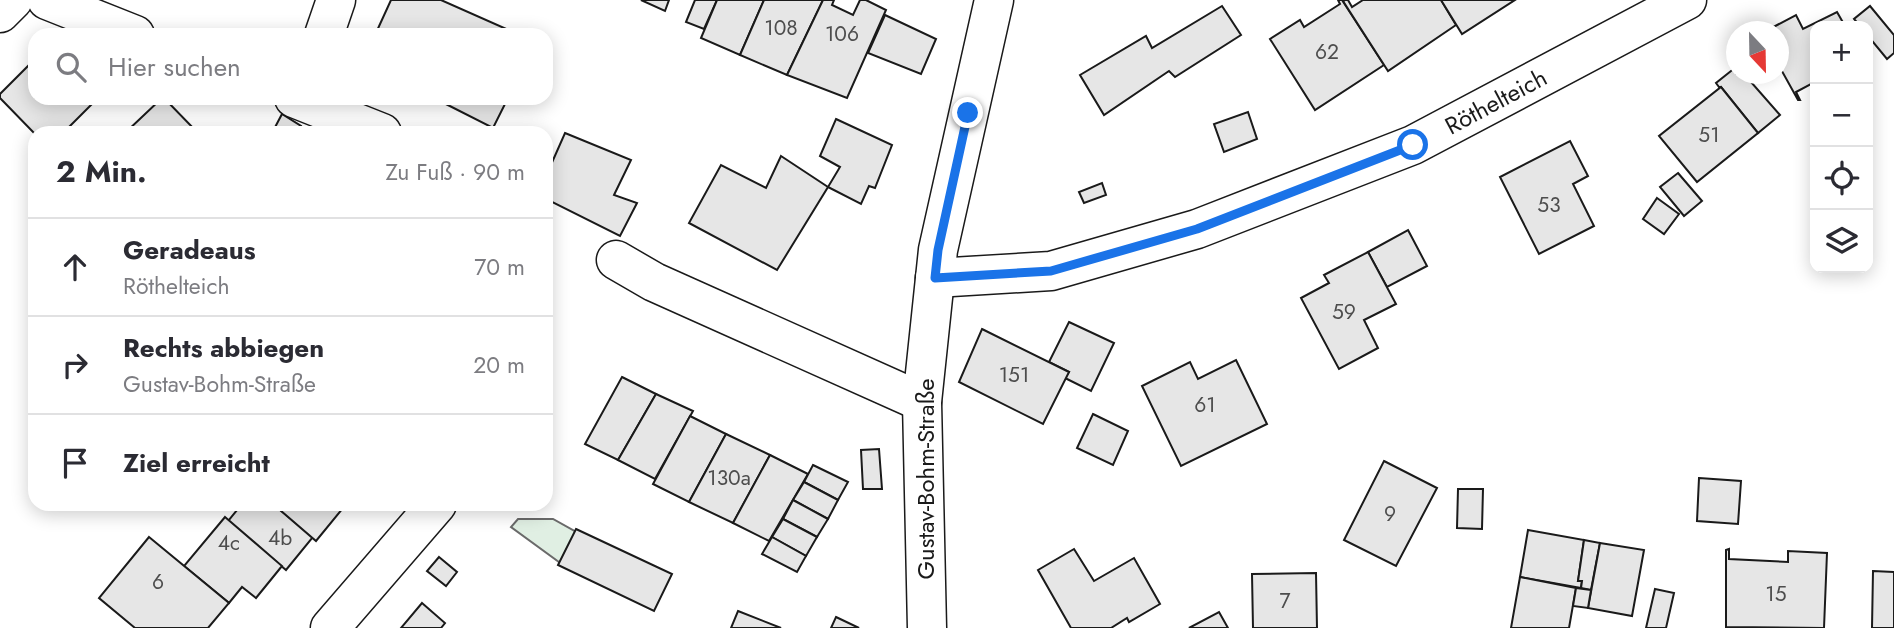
<!DOCTYPE html>
<html lang="de">
<head>
<meta charset="utf-8">
<style>
	:root { --surface:#fff; --page:#f2f2f3; --text:#2b2b33; --muted:#7c7c81; --line:#e1e1e2 }
	body { margin:0; font-family:Jost,sans-serif; background:var(--page); color:var(--text) }
	.controls { position:absolute; right:21px; top:21px; display:grid; overflow:hidden; border-radius:14px; box-shadow:0 4px 18px #0003 }
	.controls button { width:63px; height:63px; display:grid; place-items:center; padding:0; border:0; border-bottom:2px solid var(--line); background:var(--surface); color:var(--text); font:35px sans-serif }
	.compass { position:absolute; left:1726px; top:21px; width:63px; height:63px; border-radius:50%; background:var(--surface); box-shadow:0 4px 18px #0003; rotate:158deg }
	.stop { position:absolute; width:21px; height:21px; margin:-16px; border:5px solid #1a73e8; border-radius:50%; background:#fff }
	.stop.end { background:#1a73e8; border-color:#fff; box-shadow:0 2px 7px #0008 }
	.list { margin:0; padding:0; list-style:none }
	h2 { display:flex; justify-content:space-between; align-items:center; height:91px; margin:0; padding:0 28px; font-size:30px }
	h2 small { font-size:23px; font-weight:400; color:var(--muted) }
	.list li { display:grid; grid-template-columns:46px 1fr auto; gap:21px; align-items:center; box-sizing:border-box; height:98px; padding:0 28px; border-top:2px solid var(--line) }
	.list b { display:block; font-size:26px; white-space:nowrap }
	.list p { margin:0; font-size:23px; white-space:nowrap; color:var(--muted) }
	.list em { font-size:23px; font-style:normal; color:var(--muted) }
	.icon { flex:none; width:38px; height:38px; fill:none; stroke:currentColor; stroke-width:2; stroke-linecap:round; stroke-linejoin:round }
	.map { position:relative; flex:none; width:1894px; height:628px; overflow:hidden }
	.search { position:absolute; background:var(--surface); box-shadow:0 4px 18px #0003; left:28px; top:28px; width:525px; height:77px; display:flex; align-items:center; gap:18px; box-sizing:border-box; padding:0 24px; border-radius:21px; color:var(--muted); font-size:26px }
	.panel { position:absolute; background:var(--surface); box-shadow:0 4px 18px #0003; left:28px; top:126px; width:525px; height:385px; border-radius:21px }
	.map>svg:first-child { display:block }
	.green { fill:#e0efe3; stroke:#6a6a6a; stroke-width:2 }
	.building { fill:#e6e6e6; stroke:#1a1a1a; stroke-width:2 }
	.lines { fill:none; stroke-linecap:round; stroke-linejoin:round }
	.minor-casing { stroke:#1a1a1a; stroke-width:41 }
	.minor { stroke:#fff; stroke-width:38 }
	.route { stroke:#1a73e8; stroke-width:9 }
	.labels { text-anchor:middle; stroke-width:5; stroke-linejoin:round; paint-order:stroke }
	.number-label { font-size:21px; fill:#4d4d4d }
	.street-label { font-size:24px; fill:#1a1a1a; stroke:#fff }
</style>
</head>
<body>
<div class="map">
<svg width="1894" height="628" viewBox="0 0 1894 628">
	<rect width="100%" height="100%" fill="#fff"/>
	<!-- green -->
	<path class="green" d="M518 519H553L578 533 563 565 511 527Z"/>
	<!-- building -->
	<g class="building">
		<path d="M391 0H441L520 35H375Z"/>
		<path d="M641 0H669L665 11Z"/>
		<path d="M695 0H717L704 29 686 22Z"/>
		<path d="M717 0H764L740 55 701 38Z"/>
		<path d="M764 0H823L787 75 740 55Z"/>
		<path d="M823 0H834L832 5 853 15 860 0H866L886 10 847 98 787 75Z"/>
		<path d="M1338 0H1342L1384 65 1315 110 1270 39 1300 20 1304 27 1340 4Z"/>
		<path d="M1345 0H1348L1352 7 1363 0H1441L1456 25 1388 71 1343 1Z"/>
		<path d="M1441 0H1515L1462 34Z"/>
		<path d="M1222 6 1241 35 1175 77 1169 71 1104 115 1080 75 1146 36 1152 48Z"/>
		<path d="M1870 6 1894 35V53L1887 59 1868 36V26H1860L1854 19Z"/>
		<path d="M1837 12 1845 26H1815V82L1796 92 1800 100H1798L1778 64V32H1764L1796 15 1803 29Z"/>
		<path d="M885 15 936 39 921 74 868 53Z"/>
		<path d="M35 59V98H94L96 100 63 133 35 134 0 98V94Z"/>
		<path d="M1736 67V74H1744L1780 115 1758 133 1721 87H1719L1716 83Z"/>
		<path d="M1721 87 1758 133 1697 182 1659 136Z"/>
		<path d="M162 98H164L198 133H125Z"/>
		<path d="M434 98H508L493 128Z"/>
		<path d="M1248 112 1257 139 1224 152 1214 124Z"/>
		<path d="M282 114 301 126 298 133H272Z"/>
		<path d="M836 119 892 145 875 188 869 186 861 204 828 187 840 167 820 156Z"/>
		<path d="M565 133 631 160 614 195 637 203 620 236 546 199V176Z"/>
		<path d="M1570 141 1588 176 1573 184 1594 226 1539 254 1500 177Z"/>
		<path d="M781 156 828 187 777 270 689 223 721 165 766 188Z"/>
		<path d="M1678 173 1702 201 1684 216 1660 187Z"/>
		<path d="M1102 183 1106 195 1084 203 1079 192Z"/>
		<path d="M1657 198 1679 214 1664 234 1643 219Z"/>
		<path d="M1408 230 1427 266 1387 287 1368 252Z"/>
		<path d="M1368 252 1396 304 1364 320 1378 348 1339 369 1301 298 1329 283 1324 275Z"/>
		<path d="M1069 322 1114 343 1091 391 1065 378 1069 372 1049 362Z"/>
		<path d="M982 329 1069 372 1043 424 959 382Z"/>
		<path d="M1236 360 1267 424 1181 466 1142 386 1190 362 1198 379Z"/>
		<path d="M622 377 656 394 618 460 585 444Z"/>
		<path d="M656 394 693 411 655 479 618 460Z"/>
		<path d="M1093 414 1128 431 1113 465 1077 448Z"/>
		<path d="M690 416 726 434 689 502 653 484Z"/>
		<path d="M726 434 770 455 733 523 689 502Z"/>
		<path d="M879 449 882 489H863L861 450Z"/>
		<path d="M770 455 808 474 769 541 733 523Z"/>
		<path d="M1384 461 1437 488 1396 566 1344 540Z"/>
		<path d="M813 465 848 482 838 500 804 482Z"/>
		<path d="M1699 478 1741 481 1738 524 1697 521Z"/>
		<path d="M804 482 838 500 828 519 793 500Z"/>
		<path d="M1458 489H1483L1482 529 1457 528Z"/>
		<path d="M793 500 828 519 817 537 783 519Z"/>
		<path d="M242 504H273L313 537 286 570 228 521Z"/>
		<path d="M273 504H337L343 508 316 541Z"/>
		<path d="M225 517 282 566 256 598 242 587 229 603 184 566Z"/>
		<path d="M783 519 817 537 806 556 772 537Z"/>
		<path d="M576 529 672 574 654 611 558 565Z"/>
		<path d="M1528 530 1584 540 1578 581H1582L1581 588 1520 577Z"/>
		<path d="M149 537 229 603 208 628H135L99 598Z"/>
		<path d="M772 537 806 556 797 572 762 554Z"/>
		<path d="M1584 540 1600 543 1591 590 1581 588 1582 581H1578Z"/>
		<path d="M1600 543 1644 550 1632 616 1588 608Z"/>
		<path d="M1074 549 1094 581 1134 558 1160 604 1129 622 1127 618 1111 628H1071L1038 570Z"/>
		<path d="M1729 549V559L1788 562V551L1827 553 1824 628 1726 627V550Z"/>
		<path d="M439 557 457 572 446 586 427 571Z"/>
		<path d="M1873 571 1894 572V628H1872Z"/>
		<path d="M1316 573 1317 628H1253L1252 574Z"/>
		<path d="M1520 577 1576 588 1569 628H1511Z"/>
		<path d="M1576 588 1591 590 1588 608 1573 606Z"/>
		<path d="M1655 589 1674 593 1666 628H1646Z"/>
		<path d="M422 603 445 623 441 628H401Z"/>
		<path d="M738 611 781 628H731Z"/>
		<path d="M1219 612 1228 628H1189Z"/>
		<path d="M836 617 859 628H831Z"/>
	</g>
	<g class="lines">
		<defs>
			<g id="minor">
				<path d="M47 0 135 35"/>
				<path d="M0 13 13 0"/>
				<path d="M324 35 336 0"/>
				<path d="M294 98 382 133"/>
				<path d="M616 260 654 282 922 402"/>
				<path d="M935 278 1051 271 1197 229 1413 145 1687 0"/>
				<path d="M330 628 437 504"/>
				<path d="M927 628 922 402 938 250 994 0"/>
			</g>
		</defs>
		<!-- minor casing -->
		<use href="#minor" class="minor-casing"/>
		<!-- minor -->
		<use href="#minor" class="minor"/>
	</g>
	<g class="lines">
		<!-- route -->
		<path class="route" d="M968 113 938 250 935 278 1051 271 1197 229 1413 145"/>
	</g>
	<g class="labels">
		<!-- number labels -->
		<g class="number-label">
			<text x="781" y="35">108</text>
			<text x="842" y="41">106</text>
			<text x="1327" y="59">62</text>
			<text x="1709" y="142">51</text>
			<text x="1549" y="212">53</text>
			<text x="1344" y="319">59</text>
			<text x="1014" y="382">151</text>
			<text x="1205" y="412">61</text>
			<text x="729" y="485">130a</text>
			<text x="1390" y="521">9</text>
			<text x="280" y="545">4b</text>
			<text x="229" y="550">4c</text>
			<text x="158" y="589">6</text>
			<text x="1776" y="601">15</text>
			<text x="1285" y="608">7</text>
		</g>
		<!-- street labels -->
		<g class="street-label">
			<text transform="translate(1496 102) rotate(-28)" y="8">Röthelteich</text>
			<text transform="translate(926 479) rotate(-90)" y="8">Gustav-Bohm-Straße</text>
		</g>
	</g>
</svg>
<div class="controls">
<button>+</button>
<button>−</button>
<button><svg class="icon" aria-label="locate" viewBox="0 0 24 24"><circle cx="12" cy="12" r="6"/><path d="M12 2v4M12 18v4M2 12h4M18 12h4"/></svg></button>
<button><svg class="icon" aria-label="layers" viewBox="0 0 24 24"><path d="M12 4l9 5-9 5-9-5zM3 14l9 5 9-5"/></svg></button>
</div>
<svg class="compass" viewBox="-18 -18 36 36"><path d="M0-13l5 13h-10z" fill="#e53935"/><path d="M0 13l5-13h-10z" fill="#7c7c81"/></svg>
<div class="stop" style="left:1413px;top:145px"></div>
<div class="stop end" style="left:968px;top:113px"></div>
<div class="search"><svg class="icon" aria-label="search" viewBox="0 0 24 24"><circle cx="10" cy="10" r="6"/><path d="M15 15l6 6"/></svg>Hier suchen</div>
<section class="panel">
<h2>2 Min.<small>Zu Fuß · 90 m</small></h2>
<ul class="list">
<li><svg class="icon" aria-label="ahead" viewBox="0 0 24 24"><path d="M12 20V5M6 11l6-6 6 6"/></svg><div><b>Geradeaus</b><p>Röthelteich</p></div><em>70 m</em></li>
<li><svg class="icon" aria-label="right" viewBox="0 0 24 24"><path d="M7 20v-9h11M14 6l5 5-5 5"/></svg><div><b>Rechts abbiegen</b><p>Gustav-Bohm-Straße</p></div><em>20 m</em></li>
<li><svg class="icon" aria-label="arrive" viewBox="0 0 24 24"><path d="M6 21V4h12l-3 4 3 4H6"/></svg><div><b>Ziel erreicht</b></div></li>
</ul>
</section>
</div>
</body>
</html>
